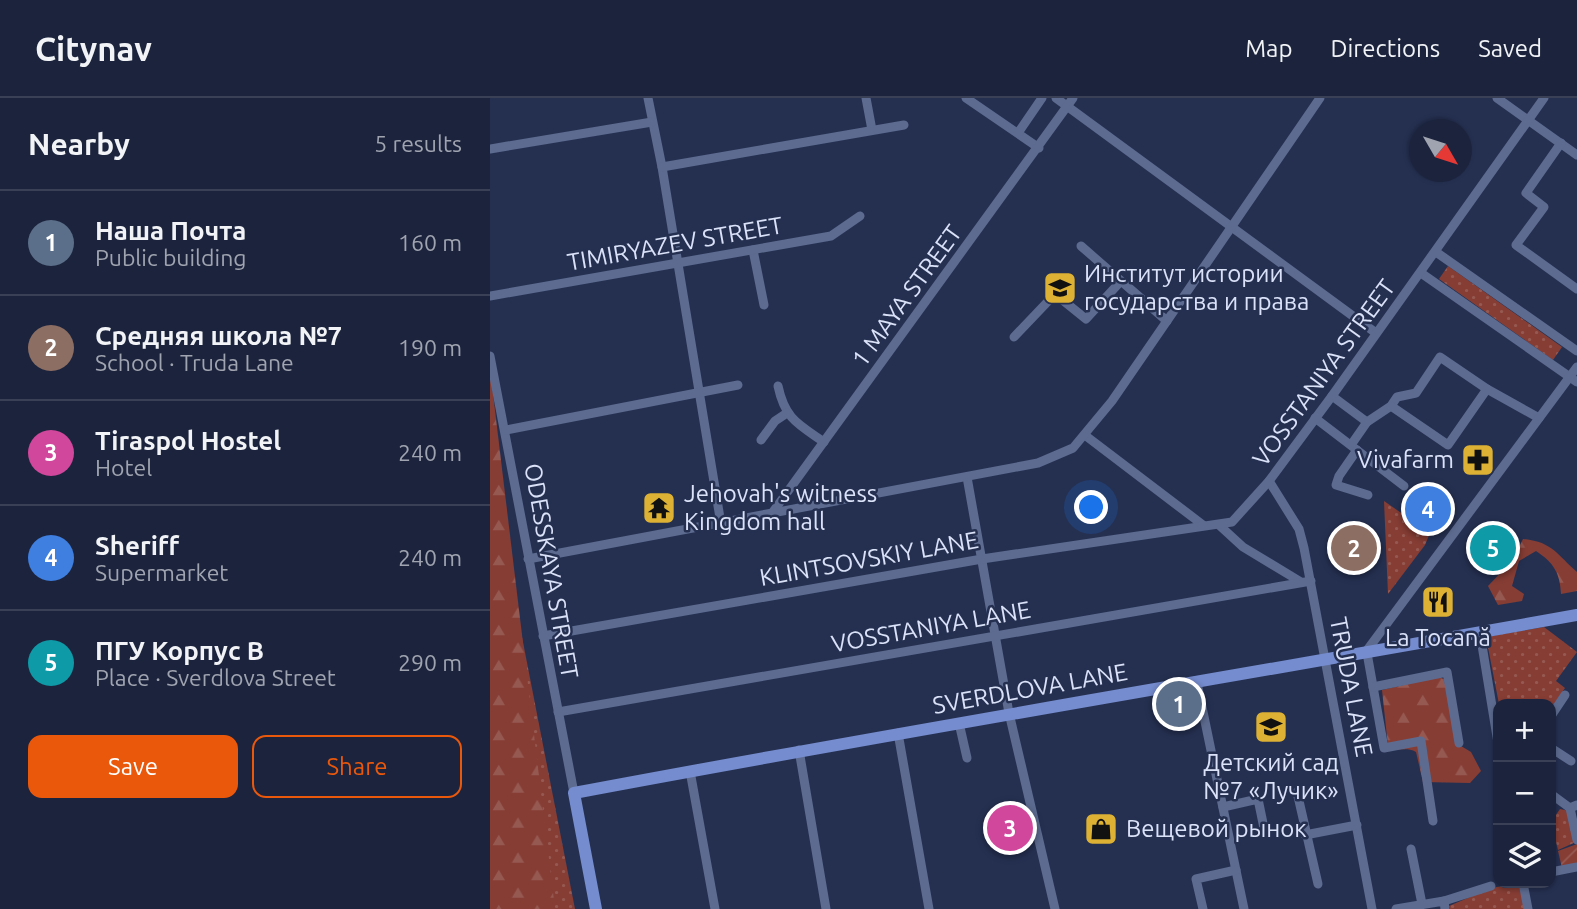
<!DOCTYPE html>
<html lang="en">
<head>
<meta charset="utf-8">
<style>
	:root { --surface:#1c243d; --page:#252c44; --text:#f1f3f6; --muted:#a0a4b0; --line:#3a4157; --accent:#ea580c }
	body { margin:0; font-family:Ubuntu,sans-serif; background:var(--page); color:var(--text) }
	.controls { position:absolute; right:21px; bottom:21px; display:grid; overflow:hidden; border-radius:14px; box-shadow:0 2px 5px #0004 }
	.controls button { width:63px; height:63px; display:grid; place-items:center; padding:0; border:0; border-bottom:2px solid var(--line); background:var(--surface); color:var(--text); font:35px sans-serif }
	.compass { position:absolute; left:919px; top:21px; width:63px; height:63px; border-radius:50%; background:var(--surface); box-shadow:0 2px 5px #0004; rotate:129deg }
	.you { position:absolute; left:602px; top:410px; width:24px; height:24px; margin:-18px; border:5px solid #fff; border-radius:50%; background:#1a73e8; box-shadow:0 0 0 10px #1a73e833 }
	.badge { display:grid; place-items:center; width:46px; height:46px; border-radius:50%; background:var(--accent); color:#fff; font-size:23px; font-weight:700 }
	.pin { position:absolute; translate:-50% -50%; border:4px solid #fff; box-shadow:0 2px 7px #0006 }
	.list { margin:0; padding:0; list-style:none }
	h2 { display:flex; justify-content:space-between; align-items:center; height:91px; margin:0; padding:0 28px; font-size:30px }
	h2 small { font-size:23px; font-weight:400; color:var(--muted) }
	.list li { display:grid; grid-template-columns:46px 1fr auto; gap:21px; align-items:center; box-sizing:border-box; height:105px; padding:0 28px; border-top:2px solid var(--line) }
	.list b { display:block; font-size:26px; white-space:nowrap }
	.list p { margin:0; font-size:23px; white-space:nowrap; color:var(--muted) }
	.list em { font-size:23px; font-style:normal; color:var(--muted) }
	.actions { display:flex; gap:14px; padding:21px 28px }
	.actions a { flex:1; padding:16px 0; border:2px solid var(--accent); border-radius:14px; text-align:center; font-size:24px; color:var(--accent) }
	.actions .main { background:var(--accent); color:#fff }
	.icon { flex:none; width:38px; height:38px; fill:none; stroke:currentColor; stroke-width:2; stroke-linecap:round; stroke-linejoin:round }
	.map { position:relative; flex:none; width:1087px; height:811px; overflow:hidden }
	header { display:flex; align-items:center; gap:42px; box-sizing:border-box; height:98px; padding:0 35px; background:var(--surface); border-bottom:2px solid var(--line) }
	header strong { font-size:33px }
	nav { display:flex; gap:38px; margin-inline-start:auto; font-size:24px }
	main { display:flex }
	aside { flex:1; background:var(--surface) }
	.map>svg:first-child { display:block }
	.grass { fill:url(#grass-dots) }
	.forest { fill:url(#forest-firs) }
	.garden { fill:url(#garden-furrows) }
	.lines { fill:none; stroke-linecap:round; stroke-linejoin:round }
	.minor { stroke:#5d6b90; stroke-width:9 }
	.major { stroke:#758cce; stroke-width:12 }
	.labels { text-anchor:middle; stroke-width:5; stroke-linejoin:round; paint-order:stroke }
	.street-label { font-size:24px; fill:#dae2f8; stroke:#253051 }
	.poi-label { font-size:24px; fill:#dae2f8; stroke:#253051; text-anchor:start }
</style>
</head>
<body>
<header>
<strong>Citynav</strong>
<nav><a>Map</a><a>Directions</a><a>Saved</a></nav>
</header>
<main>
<aside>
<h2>Nearby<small>5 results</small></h2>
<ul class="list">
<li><span class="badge" style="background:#5c6f8a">1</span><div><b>Наша Почта</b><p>Public building</p></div><em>160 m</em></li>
<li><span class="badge" style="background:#8d6e63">2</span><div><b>Средняя школа №7</b><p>School · Truda Lane</p></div><em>190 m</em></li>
<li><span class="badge" style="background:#d1479c">3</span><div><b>Tiraspol Hostel</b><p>Hotel</p></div><em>240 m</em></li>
<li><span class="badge" style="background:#3f7fe0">4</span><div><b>Sheriff</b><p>Supermarket</p></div><em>240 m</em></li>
<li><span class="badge" style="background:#0f9aa8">5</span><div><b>ПГУ Корпус В</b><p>Place · Sverdlova Street</p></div><em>290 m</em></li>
</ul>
<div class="actions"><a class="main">Save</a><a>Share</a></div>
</aside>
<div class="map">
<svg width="1087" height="811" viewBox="0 0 1087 811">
	<defs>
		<pattern id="grass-dots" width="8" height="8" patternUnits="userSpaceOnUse" patternTransform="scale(1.75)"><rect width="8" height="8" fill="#863d34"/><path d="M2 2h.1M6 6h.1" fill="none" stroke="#965952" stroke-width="1.8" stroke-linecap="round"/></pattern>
		<pattern id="forest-firs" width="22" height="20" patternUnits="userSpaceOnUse" patternTransform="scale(1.75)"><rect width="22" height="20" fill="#863d34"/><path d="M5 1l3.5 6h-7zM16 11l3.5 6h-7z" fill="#965952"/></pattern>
		<pattern id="garden-furrows" width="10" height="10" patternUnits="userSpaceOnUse" patternTransform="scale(1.75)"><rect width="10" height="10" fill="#863d34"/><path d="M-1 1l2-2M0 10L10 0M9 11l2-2" fill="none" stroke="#965952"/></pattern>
	</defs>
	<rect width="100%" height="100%" fill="#253051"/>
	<!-- grass -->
	<g class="grass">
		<path d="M958 168 1072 249 1063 262 949 181Z"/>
		<path d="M0 375 85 811H0Z"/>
		<path d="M894 403 940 435 935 447 898 496Z"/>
		<path d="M1054 529 1087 554 1066 583 1075 590 1061 610V606H1009L996 539Z"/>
		<path d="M1070 711 1079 713 1086 744 1068 752 1061 724Z"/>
		<path d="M1030 785 1035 811H960L959 808 1001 790Z"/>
	</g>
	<!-- forest -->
	<g class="forest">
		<path d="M0 271 65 811H0Z"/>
		<path d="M1033 441C1063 444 1067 457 1087 474V493L1071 496C1070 475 1064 465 1046 453L1029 463 1022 488 1034 496 1032 503 1008 507 998 488 1022 463Z"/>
		<path d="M948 579 954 581 966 645 981 654 991 673 980 685 933 684 926 654C916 648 907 655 898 648L892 592Z"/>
	</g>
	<!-- garden -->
	<path class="garden" d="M1087 746V768L1072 770 1068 753Z"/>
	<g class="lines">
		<!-- minor -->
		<g class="minor">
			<path d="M158 0 172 69 231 426"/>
			<path d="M376 0 382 32"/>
			<path d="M476 0 549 50"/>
			<path d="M566 0 886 235"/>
			<path d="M1007 0 1087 57"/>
			<path d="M528 35 552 0"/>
			<path d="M1071 45 1036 95 1054 109 1026 147 1087 191"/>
			<path d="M0 51 162 24"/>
			<path d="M172 69 414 27"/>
			<path d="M591 148 677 223"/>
			<path d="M263 152 274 207"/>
			<path d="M946 154 1087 253"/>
			<path d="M931 175 1087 284"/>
			<path d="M0 198 341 138 370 118"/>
			<path d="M524 239 565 196 596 221 631 183"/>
			<path d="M0 258 84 695"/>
			<path d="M288 288C295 321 308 326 334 344"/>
			<path d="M842 298 877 324 901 308 907 299 926 295 950 259 997 291 1049 320"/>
			<path d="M901 308 958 347 997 291"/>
			<path d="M825 320 914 388"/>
			<path d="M16 332 248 287"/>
			<path d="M596 338 713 427"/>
			<path d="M271 342 285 323 297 315"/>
			<path d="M861 347 877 324"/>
			<path d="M867 352 849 378 846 387 878 397"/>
			<path d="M477 379 519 615 565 811"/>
			<path d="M779 383 809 431 814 450 882 811"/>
			<path d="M280 418 583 0"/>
			<path d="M729 427 753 449 811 484"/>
			<path d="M38 461 548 365 583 350 622 303 830 0"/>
			<path d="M990 535 1008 645"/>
			<path d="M53 538 492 461 742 424 779 383 842 298 1054 0"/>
			<path d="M875 555 1087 269"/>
			<path d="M877 555 894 650 931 643 943 723"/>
			<path d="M707 585 754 811"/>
			<path d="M883 589 957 574 969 645"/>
			<path d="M68 614 821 483"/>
			<path d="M1061 618 1075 597"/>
			<path d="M469 625 477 660"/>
			<path d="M408 635 439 811"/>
			<path d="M1061 650 1081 663"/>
			<path d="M309 652 336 811"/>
			<path d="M200 673 225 811"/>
			<path d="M807 694 828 786"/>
			<path d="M1061 696 1080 710 1087 707"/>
			<path d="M733 709 768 701 775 735"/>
			<path d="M1080 710 1087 742"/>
			<path d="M815 737 867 727"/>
			<path d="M921 751 932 806"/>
			<path d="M1061 774 1087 769"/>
			<path d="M1033 785 1038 811"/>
			<path d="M954 803 1001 788"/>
			<path d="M713 811 706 781 746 772"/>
			<path d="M906 811 954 803 955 811"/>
		</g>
		<!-- major -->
		<path class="major" d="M106 811 84 695C418 632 753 577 1087 517"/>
	</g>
	<!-- icons -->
	<defs>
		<symbol id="university-square" viewBox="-11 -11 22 22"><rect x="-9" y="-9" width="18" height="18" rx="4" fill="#ddb133" stroke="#253051"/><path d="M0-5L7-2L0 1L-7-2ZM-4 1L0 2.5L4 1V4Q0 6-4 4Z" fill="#111"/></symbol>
		<symbol id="pharmacy-square" viewBox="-11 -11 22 22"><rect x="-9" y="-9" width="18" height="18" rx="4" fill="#ddb133" stroke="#253051"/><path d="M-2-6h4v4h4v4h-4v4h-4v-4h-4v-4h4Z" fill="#111"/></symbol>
		<symbol id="temple-square" viewBox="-11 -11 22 22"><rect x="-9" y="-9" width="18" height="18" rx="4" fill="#ddb133" stroke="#253051"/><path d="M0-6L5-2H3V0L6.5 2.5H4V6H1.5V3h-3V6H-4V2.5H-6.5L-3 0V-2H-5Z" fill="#111"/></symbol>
		<symbol id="restaurant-square" viewBox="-11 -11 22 22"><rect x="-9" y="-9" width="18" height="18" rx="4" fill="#ddb133" stroke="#253051"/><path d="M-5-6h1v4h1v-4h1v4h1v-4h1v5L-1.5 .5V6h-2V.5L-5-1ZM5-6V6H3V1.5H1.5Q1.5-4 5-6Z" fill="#111"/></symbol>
		<symbol id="school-square" viewBox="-11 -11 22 22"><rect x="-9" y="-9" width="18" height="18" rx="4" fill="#ddb133" stroke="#253051"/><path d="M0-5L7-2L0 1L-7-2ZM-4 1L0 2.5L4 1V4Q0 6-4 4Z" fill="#111"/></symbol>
		<symbol id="shop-square" viewBox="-11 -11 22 22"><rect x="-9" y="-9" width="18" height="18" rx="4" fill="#ddb133" stroke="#253051"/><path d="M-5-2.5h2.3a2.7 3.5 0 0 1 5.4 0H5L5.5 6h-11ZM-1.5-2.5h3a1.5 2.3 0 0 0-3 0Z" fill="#111"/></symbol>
	</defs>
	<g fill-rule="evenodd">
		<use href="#university-square" x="551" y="171" width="38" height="38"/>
		<use href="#pharmacy-square" x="969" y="343" width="38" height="38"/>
		<use href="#temple-square" x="150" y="391" width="38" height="38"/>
		<use href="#restaurant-square" x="929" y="485" width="38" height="38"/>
		<use href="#school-square" x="762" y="610" width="38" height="38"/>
		<use href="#shop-square" x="592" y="712" width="38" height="38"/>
	</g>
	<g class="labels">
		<!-- street labels -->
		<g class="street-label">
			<text transform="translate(185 146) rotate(-10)" y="8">TIMIRYAZEV STREET</text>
			<text transform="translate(417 198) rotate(-54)" y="8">1 MAYA STREET</text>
			<text transform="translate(834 275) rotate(-54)" y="8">VOSSTANIYA STREET</text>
			<text transform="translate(379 461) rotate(-10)" y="8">KLINTSOVSKIY LANE</text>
			<text transform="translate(61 473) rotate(80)" y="8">ODESSKAYA STREET</text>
			<text transform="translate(441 529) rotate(-10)" y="8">VOSSTANIYA LANE</text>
			<text transform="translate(861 589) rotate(79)" y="8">TRUDA LANE</text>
			<text transform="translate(540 591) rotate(-10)" y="8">SVERDLOVA LANE</text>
		</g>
		<!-- poi labels -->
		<g class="poi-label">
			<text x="594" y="184">Институт истории<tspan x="594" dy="28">государства и права</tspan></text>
			<text x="964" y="370" text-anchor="end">Vivafarm</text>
			<text x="194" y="404">Jehovah's witness<tspan x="194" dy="28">Kingdom hall</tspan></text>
			<text x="948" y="548" text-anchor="middle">La Tocană</text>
			<text x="781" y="673" text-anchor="middle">Детский сад<tspan x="781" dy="28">№7 «Лучик»</tspan></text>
			<text x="636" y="739">Вещевой рынок</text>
		</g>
	</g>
</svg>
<div class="controls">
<button>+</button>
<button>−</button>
<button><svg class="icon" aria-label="layers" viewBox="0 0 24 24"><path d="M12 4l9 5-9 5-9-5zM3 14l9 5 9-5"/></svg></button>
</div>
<svg class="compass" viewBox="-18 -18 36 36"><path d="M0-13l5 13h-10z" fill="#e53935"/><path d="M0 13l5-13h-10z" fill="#a0a4b0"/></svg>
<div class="you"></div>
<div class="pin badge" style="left:689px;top:606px;background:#5c6f8a">1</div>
<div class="pin badge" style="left:864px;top:450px;background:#8d6e63">2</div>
<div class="pin badge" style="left:520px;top:730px;background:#d1479c">3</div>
<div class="pin badge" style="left:938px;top:411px;background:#3f7fe0">4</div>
<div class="pin badge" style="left:1003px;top:450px;background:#0f9aa8">5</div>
</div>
</main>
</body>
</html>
